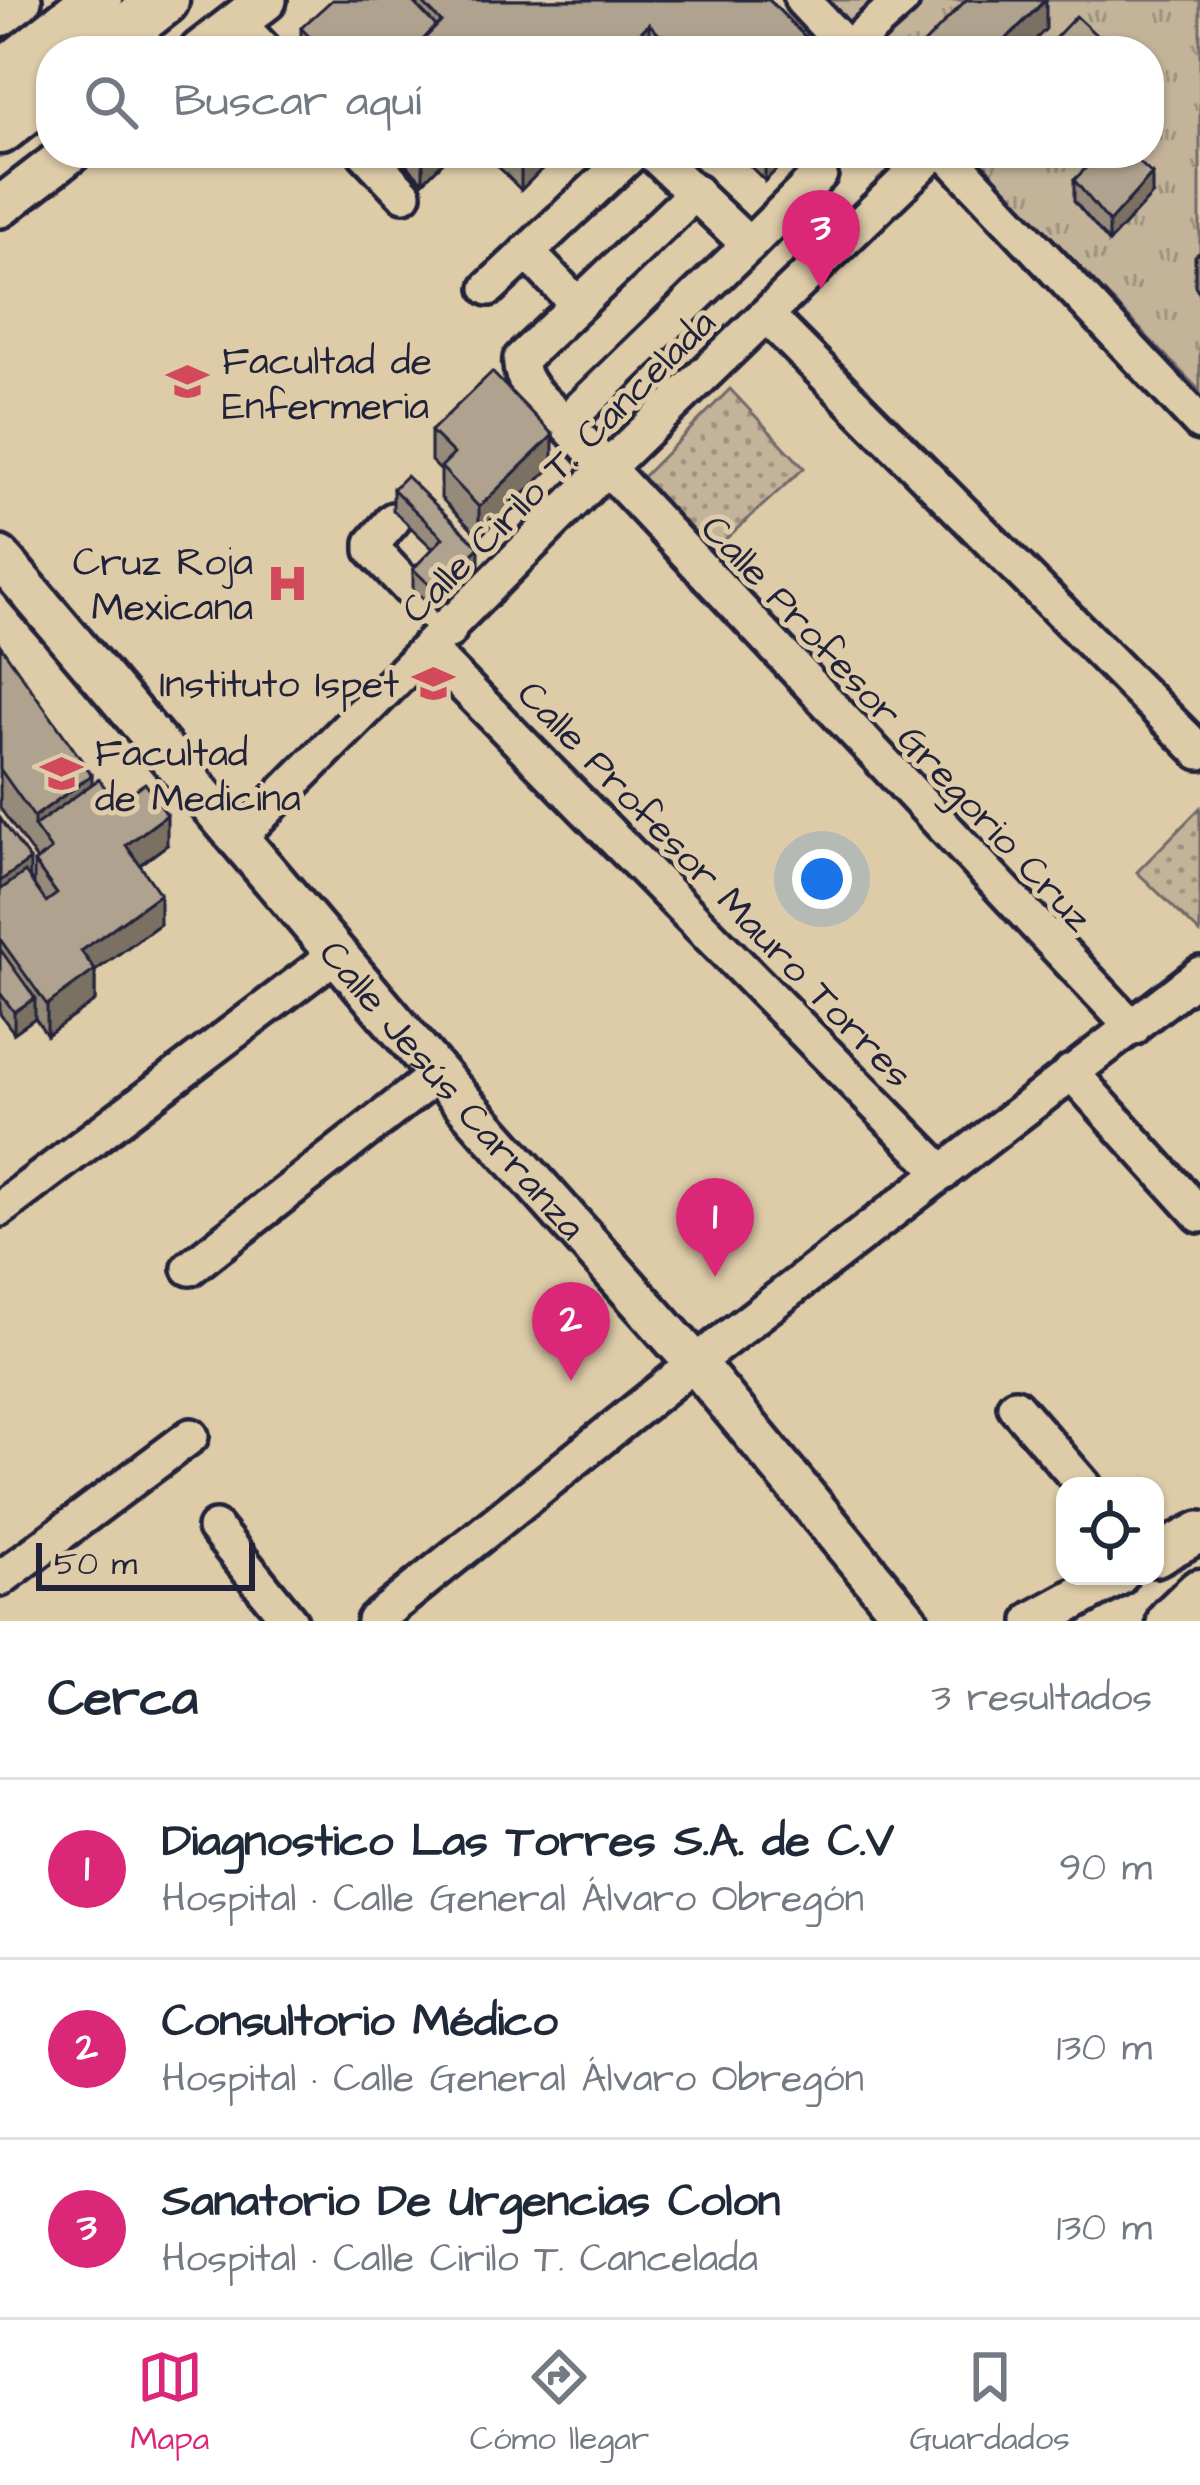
<!DOCTYPE html>
<html lang="es">
<head>
<meta charset="utf-8">
<style>
	:root { --surface:#fff; --page:#f2f2f3; --text:#1f2937; --muted:#747a83; --line:#e0e1e3; --accent:#db2777 }
	body { margin:0; font-family:"Architects Daughter",sans-serif; background:var(--page); color:var(--text) }
	.controls { position:absolute; right:36px; bottom:36px; display:grid; overflow:hidden; border-radius:24px; box-shadow:0 3px 9px #0004 }
	.controls button { width:108px; height:108px; display:grid; place-items:center; padding:0; border:0; border-bottom:3px solid var(--line); background:var(--surface); color:var(--text); font:60px sans-serif }
	.scale { position:absolute; left:36px; bottom:30px; width:219px; box-sizing:border-box; padding-left:12px; border:6px solid #22223b; border-top:0; font-size:33px; line-height:42px; white-space:nowrap; color:#22223b; -webkit-text-stroke:9px #decca9; paint-order:stroke }
	.you { position:absolute; left:822px; top:879px; width:42px; height:42px; margin:-30px; border:9px solid #fff; border-radius:50%; background:#1a73e8; box-shadow:0 0 0 18px #1a73e833 }
	.badge { display:grid; place-items:center; width:78px; height:78px; border-radius:50%; background:var(--accent); color:#fff; font-size:39px; font-weight:700 }
	.pin { position:absolute; translate:-50% -99px; filter:drop-shadow(0 3px 6px #0008) }
	.pin::after { content:''; position:absolute; top:63px; width:42px; height:36px; background:inherit; clip-path:polygon(0 0,100% 0,50% 100%) }
	.list { margin:0; padding:0; list-style:none }
	h2 { display:flex; justify-content:space-between; align-items:center; height:156px; margin:0; padding:0 48px; font-size:51px }
	h2 small { font-size:39px; font-weight:400; color:var(--muted) }
	.list li { display:grid; grid-template-columns:78px 1fr auto; gap:36px; align-items:center; box-sizing:border-box; height:180px; padding:0 48px; border-top:3px solid var(--line) }
	.list b { display:block; font-size:45px; white-space:nowrap }
	.list p { margin:0; font-size:39px; white-space:nowrap; color:var(--muted) }
	.list em { font-size:39px; font-style:normal; color:var(--muted) }
	.icon { flex:none; width:66px; height:66px; fill:none; stroke:currentColor; stroke-width:2; stroke-linecap:round; stroke-linejoin:round }
	.map { position:relative; flex:none; width:1200px; height:1621px; overflow:hidden }
	.search { position:absolute; background:var(--surface); box-shadow:0 3px 9px #0004; left:36px; right:36px; top:36px; height:132px; display:flex; align-items:center; gap:30px; box-sizing:border-box; padding:0 42px; border-radius:48px; color:var(--muted); font-size:45px }
	.sheet { height:696px; background:var(--surface) }
	nav { display:flex; justify-content:space-around; align-items:center; box-sizing:border-box; height:168px; border-top:3px solid var(--line); background:var(--surface); font-size:33px; color:var(--muted) }
	nav a { display:grid; justify-items:center; gap:6px }
	nav .on { color:var(--accent) }
	.map>svg:first-child { display:block }
	.grass { fill:url(#grass-dots); stroke:#726a6a; stroke-width:3 }
	.park { fill:url(#park-tufts); stroke:#726a6a; stroke-width:3 }
	.lines { fill:none; stroke-linecap:round; stroke-linejoin:round }
	.minor-casing { stroke:#22223b; stroke-width:42 }
	.major-casing { stroke:#22223b; stroke-width:48 }
	.highway-casing { stroke:#22223b; stroke-width:57 }
	.minor { stroke:#decca9; stroke-width:33 }
	.major { stroke:#decca9; stroke-width:39 }
	.highway { stroke:#decca9; stroke-width:48 }
	.wall { fill:#968b7a; stroke:#22223b; stroke-width:3 }
	.shaded-wall { fill:#7a7163; stroke:#22223b; stroke-width:3 }
	.building { fill:#afa28e; stroke:#22223b; stroke-width:3 }
	.labels { text-anchor:middle; stroke-width:10; stroke-linejoin:round; paint-order:stroke }
	.poi-label { font-size:39px; fill:#22223b; stroke:#decca9; text-anchor:start }
	.street-label { font-size:39px; fill:#22223b; stroke:#decca9 }
</style>
</head>
<body>
<div class="map">
<svg width="1200" height="1621" viewBox="0 0 1200 1621">
	<defs>
		<pattern id="grass-dots" width="8" height="8" patternUnits="userSpaceOnUse" patternTransform="scale(3)"><rect width="8" height="8" fill="#c2b399"/><path d="M2 2h.1M6 6h.1" fill="none" stroke="#9d917e" stroke-width="1.8" stroke-linecap="round"/></pattern>
		<pattern id="park-tufts" width="24" height="20" patternUnits="userSpaceOnUse" patternTransform="scale(3)"><rect width="24" height="20" fill="#c2b399"/><path d="M3 7l-1-3M5 7V3M7 7l1-3M15 17l-1-3M17 17v-4M19 17l1-3" fill="none" stroke="#9d917e"/></pattern>
	</defs>
	<rect width="100%" height="100%" fill="#decca9"/>
	<filter id="ink" filterUnits="userSpaceOnUse"><feTurbulence type="fractalNoise" baseFrequency=".00833" numOctaves="2"/><feDisplacementMap in="SourceGraphic" scale="24" xChannelSelector="R" yChannelSelector="G"/><feConvolveMatrix kernelMatrix="1 2 1 2 8 2 1 2 1" color-interpolation-filters="sRGB"/></filter>
	<g filter="url(#ink)">
		<!-- grass -->
		<g class="grass">
			<path d="M730 389 804 468 706 557 633 487Z"/>
			<path d="M1200 808V933L1137 872Z"/>
		</g>
		<!-- park -->
		<path class="park" d="M822 0H1200V391L970 153H1149V51H872Z"/>
		<g class="lines">
			<defs>
				<g id="minor">
					<path d="M802 0 850 51"/>
					<path d="M237 22 265 51"/>
					<path d="M847 49 902 0"/>
					<path d="M365 153 404 194"/>
					<path d="M652 153 749 245 565 423 1133 1028"/>
					<path d="M946 153 1200 423"/>
					<path d="M749 245 820 174"/>
					<path d="M527 252 577 304"/>
					<path d="M489 288 633 153"/>
					<path d="M767 316 1200 752"/>
					<path d="M565 423C548 405 518 385 521 359L696 192"/>
					<path d="M393 520 373 543V550L449 631"/>
					<path d="M430 651 943 1173"/>
					<path d="M240 836 605 470 934 153"/>
					<path d="M1071 1072 1200 1215"/>
					<path d="M0 1209 338 953"/>
					<path d="M190 1268 438 1074"/>
					<path d="M1015 1406 1084 1486"/>
					<path d="M215 1528 290 1621"/>
					<path d="M0 1579 191 1436"/>
					<path d="M374 1621 695 1363 1200 974"/>
				</g>
				<g id="major">
					<path d="M0 16 21 0"/>
					<path d="M200 51 266 0"/>
					<path d="M0 207 70 153"/>
					<path id="s1" d="M0 557 438 1074 695 1363 908 1621"/>
					<path d="M1155 1556 1200 1532"/>
					<path d="M1035 1621 1117 1576"/>
				</g>
				<g id="highway">
					<path d="M99 51 164 0"/>
					<path d="M0 77 97 0"/>
					<path d="M0 129 51 89"/>
					<path d="M1172 1621 1200 1594"/>
				</g>
			</defs>
			<!-- minor casing -->
			<use href="#minor" class="minor-casing"/>
			<!-- major casing -->
			<use href="#major" class="major-casing"/>
			<!-- highway casing -->
			<use href="#highway" class="highway-casing"/>
			<!-- minor -->
			<use href="#minor" class="minor"/>
			<!-- major -->
			<use href="#major" class="major"/>
			<!-- highway -->
			<use href="#highway" class="highway"/>
		</g>
		<!-- wall -->
		<g class="wall">
			<path d="M418 0H769L819 51H301V28L418 7Z"/>
			<path d="M395 153H452L423 182Z"/>
			<path d="M485 153H558L521 190Z"/>
			<path d="M737 153H793L765 181Z"/>
			<path d="M1074 180 1152 195 1109 242 1074 201Z"/>
			<path d="M1200 252V293L1195 286V256Z"/>
			<path d="M431 431 553 466 479 537 441 498V471L431 461Z"/>
			<path d="M393 489 479 568 436 611 413 589V569L433 549 393 510Z"/>
			<path d="M0 645 92 783 167 845 140 865 160 924 95 971V1001L47 1035 35 1018 14 1033 0 1014V818L34 886V862L37 860 0 808Z"/>
		</g>
		<!-- shaded-wall -->
		<g class="shaded-wall">
			<path d="M1046 0V29L1024 51H994Z"/>
			<path d="M649 24V51H622Z"/>
			<path d="M423 153H452L423 182Z"/>
			<path d="M521 153H558L521 190Z"/>
			<path d="M772 153H793L765 181V161Z"/>
			<path d="M1152 174V195L1109 242V222Z"/>
			<path d="M553 435V466L479 537V507Z"/>
			<path d="M479 547V568L436 611V591Z"/>
			<path d="M92 775V814L34 826V817Z"/>
			<path d="M167 815V845L126 875V845Z"/>
			<path d="M30 860V899L0 920V881Z"/>
			<path d="M160 894V924L95 971V1001L47 1035V1005L81 951Z"/>
			<path d="M35 998V1018L14 1033V1012Z"/>
		</g>
		<!-- building -->
		<g class="building">
			<path d="M332 0H411L436 26 417 46V51H323L301 28Z"/>
			<path d="M420 0H769L819 51H675L649 24 622 51H422L417 46 441 22Z"/>
			<path d="M966 0H1045L994 51H925L921 47Z"/>
			<path d="M1076 16 1113 51H1043Z"/>
			<path d="M757 153H772L765 161Z"/>
			<path d="M1101 153H1129L1152 174 1109 222 1074 180Z"/>
			<path d="M492 372 553 435 479 507 441 467 454 454 431 431Z"/>
			<path d="M406 476 479 547 436 591 413 569 443 538 393 489Z"/>
			<path d="M0 645 92 775 34 817 0 769Z"/>
			<path d="M99 779 116 803 145 783 167 815 126 845 160 894 81 951 95 970 47 1005 0 939V890L25 872 46 902 57 894 34 862 51 850 34 826Z"/>
			<path d="M0 818 30 860 0 881Z"/>
			<path d="M0 949 35 998 14 1012 0 993Z"/>
		</g>
	</g>
	<!-- icons -->
	<defs>
		<symbol id="university-bare" viewBox="-9 -9 18 18"><path d="M0-5L7-2L0 1L-7-2ZM-4 1L0 2.5L4 1V4Q0 6-4 4Z" fill="#d1495b" stroke="#decca9" stroke-width="2.5" paint-order="stroke"/></symbol>
		<symbol id="hospital-bare" viewBox="-9 -9 18 18"><path d="M-5-5h3v3.5h4V-5h3V5h-3V1.5h-4V5h-3Z" fill="#d1495b" stroke="#decca9" stroke-width="2.5" paint-order="stroke"/></symbol>
		<symbol id="school-bare" viewBox="-9 -9 18 18"><path d="M0-5L7-2L0 1L-7-2ZM-4 1L0 2.5L4 1V4Q0 6-4 4Z" fill="#d1495b" stroke="#decca9" stroke-width="2.5" paint-order="stroke"/></symbol>
	</defs>
	<g fill-rule="evenodd">
		<use href="#university-bare" x="158" y="352" width="59" height="59"/>
		<use href="#hospital-bare" x="258" y="554" width="59" height="59"/>
		<use href="#school-bare" x="404" y="654" width="59" height="59"/>
		<use href="#university-bare" x="32" y="744" width="59" height="59"/>
	</g>
	<g class="labels">
		<!-- poi labels -->
		<g class="poi-label">
			<text x="222" y="374">Facultad de<tspan x="222" dy="45">Enfermeria</tspan></text>
			<text x="253" y="575" text-anchor="end">Cruz Roja<tspan x="253" dy="45">Mexicana</tspan></text>
			<text x="399" y="697" text-anchor="end">Instituto Ispet</text>
			<text x="95" y="766">Facultad<tspan x="95" dy="45">de Medicina</tspan></text>
		</g>
		<!-- street labels -->
		<g class="street-label">
			<text transform="translate(557 465) rotate(-45)" y="14">Calle Cirilo T. Cancelada</text>
			<text transform="translate(898 722) rotate(47)" y="14">Calle Profesor Gregorio Cruz</text>
			<text transform="translate(716 883) rotate(46)" y="14">Calle Profesor Mauro Torres</text>
			<text dy="14" stroke="none"><textPath href="#s1" startOffset="699">Calle Jesús Carranza</textPath></text>
		</g>
	</g>
</svg>
<div class="controls">
<button><svg class="icon" aria-label="locate" viewBox="0 0 24 24"><circle cx="12" cy="12" r="6"/><path d="M12 2v4M12 18v4M2 12h4M18 12h4"/></svg></button>
</div>
<div class="scale">50 m</div>
<div class="you"></div>
<div class="pin badge" style="left:715px;top:1277px">1</div>
<div class="pin badge" style="left:571px;top:1381px">2</div>
<div class="pin badge" style="left:821px;top:289px">3</div>
<div class="search"><svg class="icon" aria-label="search" viewBox="0 0 24 24"><circle cx="10" cy="10" r="6"/><path d="M15 15l6 6"/></svg>Buscar aquí</div>
</div>
<section class="sheet">
<h2>Cerca<small>3 resultados</small></h2>
<ul class="list">
<li><span class="badge">1</span><div><b>Diagnostico Las Torres S.A. de C.V</b><p>Hospital · Calle General Álvaro Obregón</p></div><em>90 m</em></li>
<li><span class="badge">2</span><div><b>Consultorio Médico</b><p>Hospital · Calle General Álvaro Obregón</p></div><em>130 m</em></li>
<li><span class="badge">3</span><div><b>Sanatorio De Urgencias Colon</b><p>Hospital · Calle Cirilo T. Cancelada</p></div><em>130 m</em></li>
</ul>
</section>
<nav>
<a class="on"><svg class="icon" aria-label="map" viewBox="0 0 24 24"><path d="M3 6l6-2 6 2 6-2v14l-6 2-6-2-6 2zM9 4v14M15 6v14"/></svg>Mapa</a>
<a><svg class="icon" aria-label="directions" viewBox="0 0 24 24"><path d="M12 3l9 9-9 9-9-9zM9 14v-3h6M13 9l2 2-2 2"/></svg>Cómo llegar</a>
<a><svg class="icon" aria-label="saved" viewBox="0 0 24 24"><path d="M7 4h10v16l-5-4-5 4z"/></svg>Guardados</a>
</nav>
</body>
</html>
